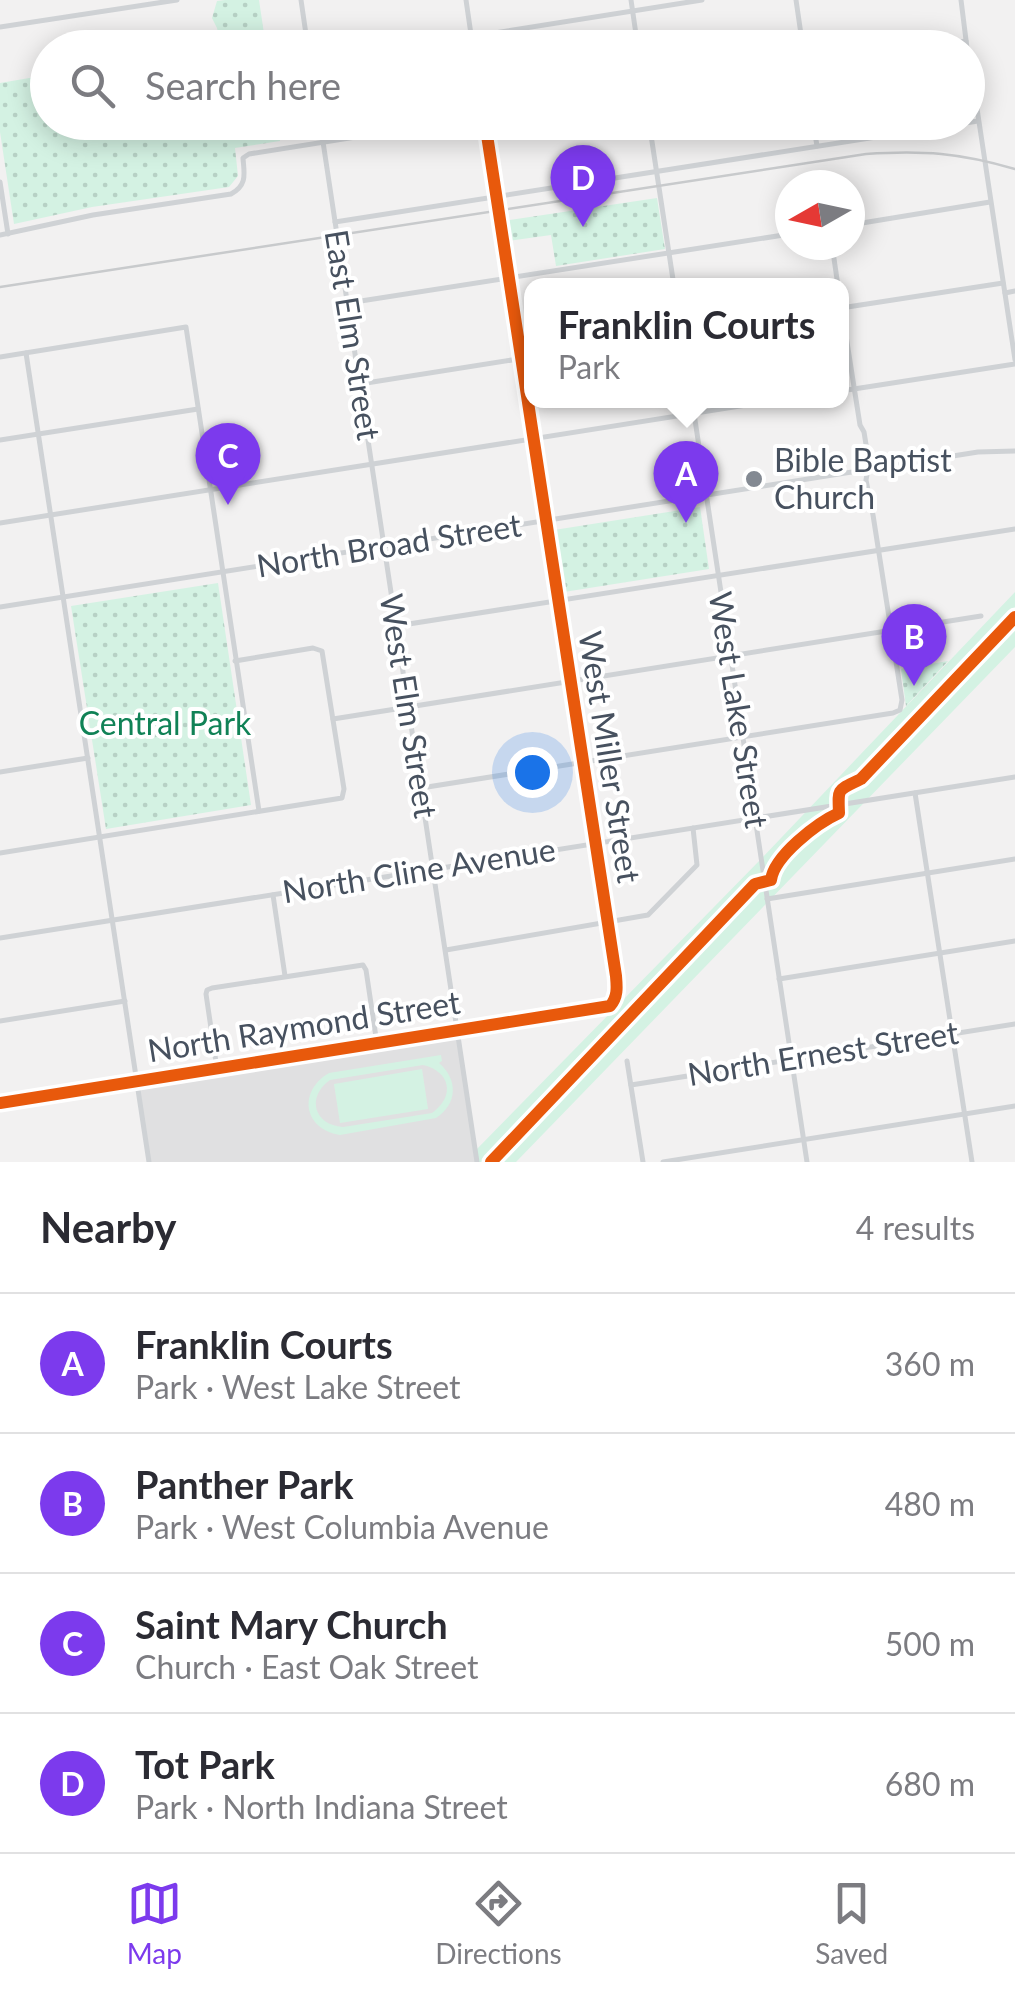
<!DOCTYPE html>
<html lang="en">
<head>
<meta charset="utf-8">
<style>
	:root { --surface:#fff; --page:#f7f7f7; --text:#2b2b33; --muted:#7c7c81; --line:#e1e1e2; --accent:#7c3aed }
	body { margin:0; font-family:Lato,sans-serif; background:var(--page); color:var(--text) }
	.compass { position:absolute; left:775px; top:170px; width:90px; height:90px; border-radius:50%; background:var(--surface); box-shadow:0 5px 25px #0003; rotate:261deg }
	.you { position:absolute; left:532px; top:772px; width:35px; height:35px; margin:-25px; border:8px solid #fff; border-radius:50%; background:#1a73e8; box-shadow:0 0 0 15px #1a73e833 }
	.badge { display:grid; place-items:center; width:65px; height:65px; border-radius:50%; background:var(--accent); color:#fff; font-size:32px; font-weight:700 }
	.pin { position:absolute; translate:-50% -82px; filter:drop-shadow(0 2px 5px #0008) }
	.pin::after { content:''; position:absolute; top:52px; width:35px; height:30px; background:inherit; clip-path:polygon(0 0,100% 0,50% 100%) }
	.popup { position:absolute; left:524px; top:278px; width:325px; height:130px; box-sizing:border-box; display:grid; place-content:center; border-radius:20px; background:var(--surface); filter:drop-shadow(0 2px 8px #0005); font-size:32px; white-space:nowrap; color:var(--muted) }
	.popup b { font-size:38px; color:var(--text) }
	.popup::after { content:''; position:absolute; left:50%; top:100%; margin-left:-20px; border:20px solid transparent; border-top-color:var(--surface) }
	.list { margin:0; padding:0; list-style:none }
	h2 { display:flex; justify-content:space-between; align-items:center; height:130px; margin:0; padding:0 40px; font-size:42px }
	h2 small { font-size:32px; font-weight:400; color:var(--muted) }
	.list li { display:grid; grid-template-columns:65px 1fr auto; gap:30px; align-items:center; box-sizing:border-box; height:140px; padding:0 40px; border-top:2px solid var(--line) }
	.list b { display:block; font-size:38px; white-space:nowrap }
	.list p { margin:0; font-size:32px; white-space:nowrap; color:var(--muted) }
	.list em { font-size:32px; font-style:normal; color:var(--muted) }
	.icon { flex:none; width:55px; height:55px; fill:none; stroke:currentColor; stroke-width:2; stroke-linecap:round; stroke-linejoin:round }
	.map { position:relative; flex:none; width:1015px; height:1162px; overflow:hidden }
	.search { position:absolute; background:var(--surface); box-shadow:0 5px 25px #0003; left:30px; right:30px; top:30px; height:110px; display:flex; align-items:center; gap:25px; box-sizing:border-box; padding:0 35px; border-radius:55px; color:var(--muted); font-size:38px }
	.sheet { height:690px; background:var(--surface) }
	nav { display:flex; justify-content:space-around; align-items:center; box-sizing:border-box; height:140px; border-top:2px solid var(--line); background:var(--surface); font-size:28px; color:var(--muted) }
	nav a { display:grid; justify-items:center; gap:5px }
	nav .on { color:var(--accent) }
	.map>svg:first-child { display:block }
	.education { fill:#e0e0e1 }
	.green { fill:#d4f2e3; fill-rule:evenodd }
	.park { fill:url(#park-dots) }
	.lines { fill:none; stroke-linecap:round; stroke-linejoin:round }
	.minor { stroke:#cfd2d5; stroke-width:5 }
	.rail { stroke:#c8cacc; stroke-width:2.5 }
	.cycleway-casing { stroke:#fff; stroke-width:19 }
	.cycleway { stroke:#e8590c; stroke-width:12 }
	.poi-dot { fill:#838992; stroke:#fff; stroke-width:4 }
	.labels { text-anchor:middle; stroke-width:8; stroke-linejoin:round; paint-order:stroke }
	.street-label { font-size:32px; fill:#47515f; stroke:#fff }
	.poi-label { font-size:32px; fill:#47515f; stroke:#fff; text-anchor:start }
	.park-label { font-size:32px; fill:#108256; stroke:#fff }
</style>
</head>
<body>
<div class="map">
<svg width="1015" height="1162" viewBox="0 0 1015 1162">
	<defs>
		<pattern id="park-dots" width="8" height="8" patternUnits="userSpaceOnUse" patternTransform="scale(2.5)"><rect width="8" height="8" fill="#d4f2e3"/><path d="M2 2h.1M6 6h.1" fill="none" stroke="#b7d1c5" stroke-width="1.8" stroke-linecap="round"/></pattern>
	</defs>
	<rect width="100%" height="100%" fill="#f2f1f1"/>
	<!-- education -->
	<path class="education" d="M458 1030 478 1162H149L137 1082Z"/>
	<!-- green -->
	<g class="green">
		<path d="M1015 592V647L516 1162H478L475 1151 761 859Z"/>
		<path d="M441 1055 442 1061 439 1063C458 1079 458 1104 436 1118L340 1135C303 1129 298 1091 329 1073ZM423 1065C450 1071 456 1096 432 1113L343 1127C314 1125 306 1097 330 1080Z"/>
		<path d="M422 1069 428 1109 340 1123 334 1084Z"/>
	</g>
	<!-- park -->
	<g class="park">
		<path d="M225 0H259L266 47H221L217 28 212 18 217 1Z"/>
		<path d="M47 75 48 122 106 123 108 129 124 126V122L277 123 280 141 235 148 238 176 229 187 92 207 14 224 0 132V83Z"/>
		<path d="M657 198 665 249 556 266 551 235 508 241 503 221Z"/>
		<path d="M700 507 709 569 564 592 554 530Z"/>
		<path d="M218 583 251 805 106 829 71 606Z"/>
		<path d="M948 661 906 706 901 669Z"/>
	</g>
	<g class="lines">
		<!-- minor -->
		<g class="minor">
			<path d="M301 0 308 48"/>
			<path d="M466 0 473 48"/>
			<path d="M631 0 638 48"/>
			<path d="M796 0 803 48"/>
			<path d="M961 0 967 48"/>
			<path d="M0 27 177 0"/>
			<path d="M399 48 702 0"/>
			<path d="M926 48 966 41"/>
			<path d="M968 49 1015 360"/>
			<path d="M320 122 477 1162"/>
			<path d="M649 122 674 286"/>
			<path d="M813 122 817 146"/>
			<path d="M0 182 8 234"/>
			<path d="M335 222 978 121"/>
			<path d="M850 225 990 202"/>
			<path d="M0 235 93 215 231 194C248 185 244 173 243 158L249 154 450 122"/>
			<path d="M832 245 838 286"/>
			<path d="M1005 293 1015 291"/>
			<path d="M348 303 790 234"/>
			<path d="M841 308 1003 283"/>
			<path d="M26 353 149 1162"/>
			<path d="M0 357 186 327 259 811"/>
			<path d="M360 384 531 357"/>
			<path d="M841 391 1015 364"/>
			<path d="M692 400 807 1162"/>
			<path d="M0 440 198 409"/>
			<path d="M0 523 778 400"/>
			<path d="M0 607 978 452 1015 451"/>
			<path d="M396 626 1015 529"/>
			<path d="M333 719 981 616"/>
			<path d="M0 772 88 758"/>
			<path d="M421 788 893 713 900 710 902 700 873 515 866 480 869 463 864 432 860 425 841 304"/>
			<path d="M915 793 972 1162"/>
			<path d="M0 853 342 798 344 789 322 651 313 648 235 661"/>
			<path d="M273 895 285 976"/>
			<path d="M767 899 1015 859"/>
			<path d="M0 938 1015 777"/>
			<path d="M446 950 648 915 697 865 693 828"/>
			<path d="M779 979 1015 941"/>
			<path d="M0 1021 125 1001"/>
			<path d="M627 1061 643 1162"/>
			<path d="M217 1069 206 994 207 990 212 988 363 965 366 970 377 1044"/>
			<path d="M631 1085 1015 1024"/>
			<path d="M0 1103 610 1006C618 997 617 987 616 976L485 122"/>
			<path d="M663 1162 1015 1106"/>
		</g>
		<!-- rail -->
		<path class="rail" d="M0 287 866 154C923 150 960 153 1015 169"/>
		<defs>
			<g id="cycleway">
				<path d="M0 1103 610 1006C618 997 617 987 616 976L485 122"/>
				<path d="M491 1162 755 884 771 880C774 856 817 823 839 813 838 787 837 791 861 779L1015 617"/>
			</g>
		</defs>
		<!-- cycleway casing -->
		<use href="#cycleway" class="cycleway-casing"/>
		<!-- cycleway -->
		<use href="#cycleway" class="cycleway"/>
	</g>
	<!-- markers -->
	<circle class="poi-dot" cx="754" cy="479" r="10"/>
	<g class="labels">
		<!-- street labels -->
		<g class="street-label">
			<text transform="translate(352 335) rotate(81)" y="11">East Elm Street</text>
			<text transform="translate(389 546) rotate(-9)" y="11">North Broad Street</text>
			<text transform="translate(408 706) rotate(81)" y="11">West Elm Street</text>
			<text transform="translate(738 710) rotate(81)" y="11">West Lake Street</text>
			<text transform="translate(609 757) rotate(81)" y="11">West Miller Street</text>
			<text transform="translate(419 871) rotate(-9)" y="11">North Cline Avenue</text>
			<text transform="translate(304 1027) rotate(-9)" y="11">North Raymond Street</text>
			<text transform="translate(823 1054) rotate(-9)" y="11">North Ernest Street</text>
		</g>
		<!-- poi labels -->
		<g class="poi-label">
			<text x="774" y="472">Bible Baptist<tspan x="774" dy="37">Church</tspan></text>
		</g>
		<!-- park labels -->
		<g class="park-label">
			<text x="165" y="735">Central Park</text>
		</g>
	</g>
</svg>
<svg class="compass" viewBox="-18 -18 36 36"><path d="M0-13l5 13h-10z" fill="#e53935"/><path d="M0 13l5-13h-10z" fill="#7c7c81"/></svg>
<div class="you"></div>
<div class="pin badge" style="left:686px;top:523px">A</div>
<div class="popup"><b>Franklin Courts</b>Park</div>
<div class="pin badge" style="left:914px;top:686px">B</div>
<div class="pin badge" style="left:228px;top:505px">C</div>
<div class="pin badge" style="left:583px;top:227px">D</div>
<div class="search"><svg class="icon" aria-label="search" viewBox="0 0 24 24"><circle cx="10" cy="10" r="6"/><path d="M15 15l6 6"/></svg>Search here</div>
</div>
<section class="sheet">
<h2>Nearby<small>4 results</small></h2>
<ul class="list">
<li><span class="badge">A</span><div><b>Franklin Courts</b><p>Park · West Lake Street</p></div><em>360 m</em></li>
<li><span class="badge">B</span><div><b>Panther Park</b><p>Park · West Columbia Avenue</p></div><em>480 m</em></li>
<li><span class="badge">C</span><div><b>Saint Mary Church</b><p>Church · East Oak Street</p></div><em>500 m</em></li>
<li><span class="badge">D</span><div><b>Tot Park</b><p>Park · North Indiana Street</p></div><em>680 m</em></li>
</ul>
</section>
<nav>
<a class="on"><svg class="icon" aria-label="map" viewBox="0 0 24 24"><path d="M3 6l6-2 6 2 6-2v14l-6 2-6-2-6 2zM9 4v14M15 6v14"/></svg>Map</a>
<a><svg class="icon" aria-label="directions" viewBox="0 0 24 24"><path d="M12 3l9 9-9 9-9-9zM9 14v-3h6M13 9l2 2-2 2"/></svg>Directions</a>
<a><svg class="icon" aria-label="saved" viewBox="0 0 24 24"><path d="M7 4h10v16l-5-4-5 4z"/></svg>Saved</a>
</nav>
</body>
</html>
